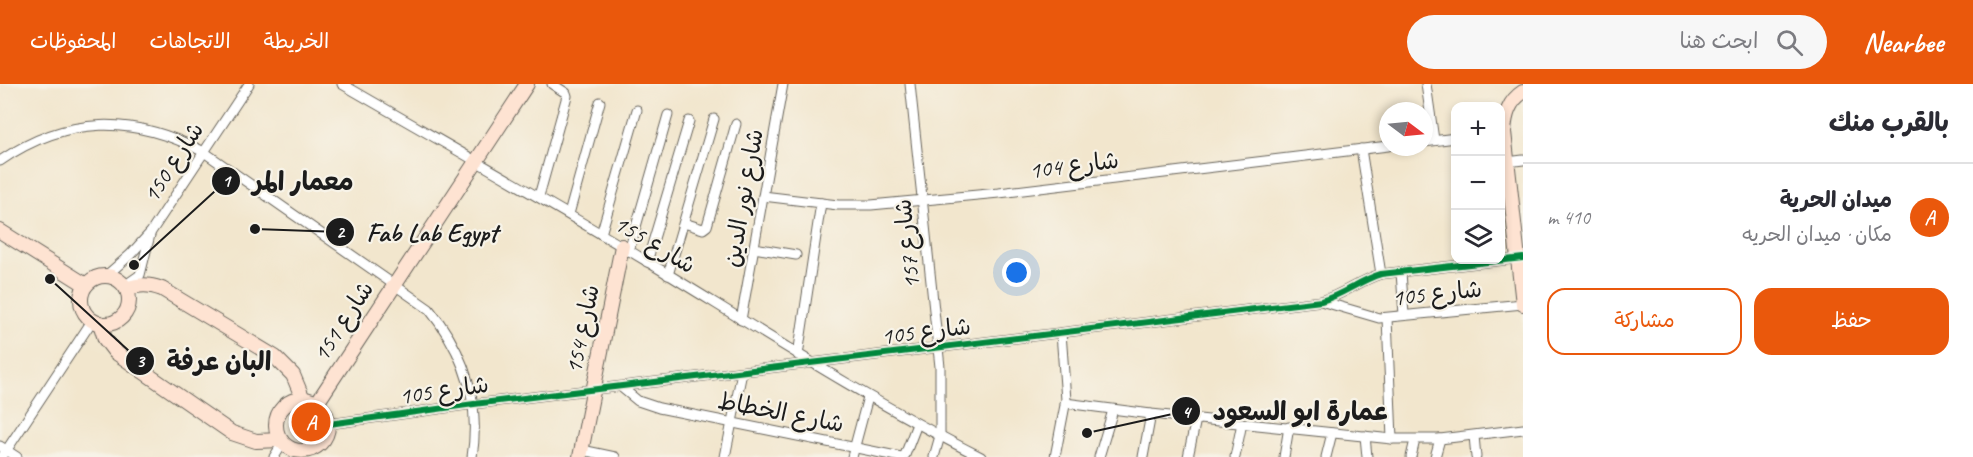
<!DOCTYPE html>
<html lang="ar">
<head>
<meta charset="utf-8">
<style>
	:root { --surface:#fff; --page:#f7f7f7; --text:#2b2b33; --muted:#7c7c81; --line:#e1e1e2; --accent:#ea580c }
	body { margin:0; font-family:Caveat,"Playpen Sans Arabic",sans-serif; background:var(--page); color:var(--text); direction:rtl }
	.controls { position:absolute; right:18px; top:18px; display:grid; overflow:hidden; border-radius:12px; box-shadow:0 3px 9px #0003 }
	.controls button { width:54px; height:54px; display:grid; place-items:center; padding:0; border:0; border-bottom:2px solid var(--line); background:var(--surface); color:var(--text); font:30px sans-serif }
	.compass { position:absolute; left:1379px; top:18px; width:54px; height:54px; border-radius:50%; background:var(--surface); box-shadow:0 3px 9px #0003; rotate:106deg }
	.you { position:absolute; left:1017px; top:189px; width:21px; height:21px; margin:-15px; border:4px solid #fff; border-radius:50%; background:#1a73e8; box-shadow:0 0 0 9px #1a73e833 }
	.badge { display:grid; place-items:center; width:39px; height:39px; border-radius:50%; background:var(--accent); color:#fff; font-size:20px; font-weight:700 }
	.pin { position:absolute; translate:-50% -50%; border:3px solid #fff; box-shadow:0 2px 6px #0006 }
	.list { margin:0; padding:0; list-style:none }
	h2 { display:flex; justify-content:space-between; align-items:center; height:78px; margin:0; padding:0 24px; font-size:26px }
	h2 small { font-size:20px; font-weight:400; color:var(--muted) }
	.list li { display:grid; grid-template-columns:39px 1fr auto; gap:18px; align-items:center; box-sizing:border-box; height:108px; padding:0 24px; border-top:2px solid var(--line) }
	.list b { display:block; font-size:22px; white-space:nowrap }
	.list p { margin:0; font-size:20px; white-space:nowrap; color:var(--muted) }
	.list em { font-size:20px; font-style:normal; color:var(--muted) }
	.actions { display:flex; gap:12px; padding:18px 24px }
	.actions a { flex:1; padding:14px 0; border:2px solid var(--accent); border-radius:18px; text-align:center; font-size:21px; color:var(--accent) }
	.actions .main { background:var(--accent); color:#fff }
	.icon { flex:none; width:33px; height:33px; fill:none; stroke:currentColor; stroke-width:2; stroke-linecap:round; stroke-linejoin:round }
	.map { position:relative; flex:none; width:1523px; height:373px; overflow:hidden; direction:ltr }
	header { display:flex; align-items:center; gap:36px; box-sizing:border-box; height:84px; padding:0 30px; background:var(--accent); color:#fff }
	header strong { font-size:28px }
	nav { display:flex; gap:33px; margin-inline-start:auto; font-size:21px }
	.search { width:420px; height:54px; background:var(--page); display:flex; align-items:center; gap:15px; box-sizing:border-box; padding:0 21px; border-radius:33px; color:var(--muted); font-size:22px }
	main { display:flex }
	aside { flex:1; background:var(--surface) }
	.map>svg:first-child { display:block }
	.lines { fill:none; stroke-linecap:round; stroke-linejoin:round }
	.street-casing { stroke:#67635a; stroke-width:11 }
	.secondary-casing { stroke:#67635a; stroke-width:16 }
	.street { stroke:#fff; stroke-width:9 }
	.secondary { stroke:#fee3d2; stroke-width:14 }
	.cycleway-casing { stroke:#f7f3e8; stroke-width:10 }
	.cycleway { stroke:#00873e; stroke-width:6 }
	.labels { text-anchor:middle; stroke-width:4.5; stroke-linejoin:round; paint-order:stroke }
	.street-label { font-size:24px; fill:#1c1c1c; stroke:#f7f3e8 }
	.leader { fill:none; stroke:#1c1c1c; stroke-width:2 }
	.callout-dot { fill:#1c1c1c; stroke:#f7f3e8; stroke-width:2 }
	.mark-label { font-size:18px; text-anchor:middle; font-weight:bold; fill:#fff }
	.callout-label { font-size:26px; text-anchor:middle; font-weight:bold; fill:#1c1c1c; stroke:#f7f3e8; stroke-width:4.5; stroke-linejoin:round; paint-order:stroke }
</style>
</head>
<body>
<header>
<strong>Nearbee</strong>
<div class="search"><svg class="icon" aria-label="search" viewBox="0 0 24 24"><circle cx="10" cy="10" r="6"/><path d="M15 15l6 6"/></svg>ابحث هنا</div>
<nav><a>الخريطة</a><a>الاتجاهات</a><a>المحفوظات</a></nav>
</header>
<main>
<aside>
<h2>بالقرب منك<small></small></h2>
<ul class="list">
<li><span class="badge">A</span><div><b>ميدان الحرية</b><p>مكان · ميدان الحريه</p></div><em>410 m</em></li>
</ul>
<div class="actions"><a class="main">حفظ</a><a>مشاركة</a></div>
</aside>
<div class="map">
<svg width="1523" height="373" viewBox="0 0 1523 373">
	<rect width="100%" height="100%" fill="#f7f3e8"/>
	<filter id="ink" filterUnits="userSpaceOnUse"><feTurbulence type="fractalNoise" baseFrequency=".0167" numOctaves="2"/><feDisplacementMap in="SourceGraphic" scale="12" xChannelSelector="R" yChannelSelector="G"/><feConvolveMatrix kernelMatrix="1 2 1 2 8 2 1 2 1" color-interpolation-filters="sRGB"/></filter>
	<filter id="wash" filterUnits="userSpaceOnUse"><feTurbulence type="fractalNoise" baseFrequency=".008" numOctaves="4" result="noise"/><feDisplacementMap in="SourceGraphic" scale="24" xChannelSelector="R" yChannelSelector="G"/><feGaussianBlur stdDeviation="1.35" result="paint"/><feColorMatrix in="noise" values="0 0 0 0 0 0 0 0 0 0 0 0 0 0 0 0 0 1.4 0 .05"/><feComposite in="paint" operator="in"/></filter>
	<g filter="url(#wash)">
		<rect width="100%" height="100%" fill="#f2e6cd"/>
	</g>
	<g filter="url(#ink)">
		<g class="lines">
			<defs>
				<g id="street">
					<path d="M342 0C444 59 547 117 648 178 758 245 866 315 981 373"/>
					<path d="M910 0 940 283V352L934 373"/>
					<path d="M1426 0 1434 56"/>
					<path d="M1424 58 1456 54"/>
					<path d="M1361 65 1381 190"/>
					<path d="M0 77C67 31 133 31 204 68L429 225C464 268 481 317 472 373"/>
					<path d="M1507 78 1523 76"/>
					<path d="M539 112 567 12 566 9 552 0"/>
					<path d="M763 112 838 121H871L999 109 1388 62"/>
					<path d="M569 130 600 18"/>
					<path d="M684 139 703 145 707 142 736 40"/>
					<path d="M601 150 637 26"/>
					<path d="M754 164 796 171"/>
					<path d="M629 167 668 31"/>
					<path d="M647 178 689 37"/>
					<path d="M1401 188 1404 231"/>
					<path d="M107 191 130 171 151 148 249 0"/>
					<path d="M668 191 714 35"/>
					<path d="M127 200 140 191 150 151"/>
					<path d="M1324 218 1379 234 1523 220"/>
					<path d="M1387 234 1392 355"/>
					<path d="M741 236 783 0"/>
					<path d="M798 271 821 119"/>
					<path d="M621 303 638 317 659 324 901 373 905 371 917 340"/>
					<path d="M1065 319 1151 330 1392 355H1440L1523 345"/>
					<path d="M329 340 474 320 1321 217C1343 211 1360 196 1381 190L1523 174"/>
					<path d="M1365 352 1367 373"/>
					<path d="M1474 352 1476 373"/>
					<path d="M0 362 17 373"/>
					<path d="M582 366 615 373"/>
					<path d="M2 373 92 237"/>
					<path d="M274 373 283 359"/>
					<path d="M725 373 742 288"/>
					<path d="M852 373 868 313"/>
					<path d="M1055 373 1066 316 1061 249"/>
					<path d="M1099 373 1113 326"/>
					<path d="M1143 373 1151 330"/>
					<path d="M1188 373 1196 335"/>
					<path d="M1235 373 1242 339"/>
					<path d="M1284 373 1289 343"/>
					<path d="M1326 373 1332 349"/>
					<path d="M1411 373 1415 356"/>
					<path d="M1435 373 1440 355"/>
				</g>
				<g id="secondary">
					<path d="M1523 8C1509 17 1505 31 1504 48L1523 220"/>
					<path d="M0 147 86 201"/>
					<circle cx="105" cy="216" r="24"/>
					<path d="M127 205C140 200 148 200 162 205L275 273 293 291 303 315"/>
					<path d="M100 239 105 255 115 268 232 349 256 357 281 356"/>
					<circle cx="302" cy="341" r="26"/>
					<path d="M317 319 527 0"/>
					<path d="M580 373 622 162"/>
				</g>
			</defs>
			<!-- street casing -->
			<use href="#street" class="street-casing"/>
			<!-- secondary casing -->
			<use href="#secondary" class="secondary-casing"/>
			<!-- street -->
			<use href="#street" class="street"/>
			<!-- secondary -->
			<use href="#secondary" class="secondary"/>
			<defs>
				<path id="cycleway" d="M329 340 474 320 1321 217C1343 211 1360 196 1381 190L1523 174"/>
			</defs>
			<!-- cycleway casing -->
			<use href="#cycleway" class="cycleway-casing"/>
			<!-- cycleway -->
			<use href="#cycleway" class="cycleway"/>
		</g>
	</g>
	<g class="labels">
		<!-- street labels -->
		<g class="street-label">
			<text transform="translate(173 78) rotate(-57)" y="8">شارع 150</text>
			<text transform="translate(1074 81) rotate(-7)" y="8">شارع 104</text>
			<text transform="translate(743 114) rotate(-80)" y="8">شارع نور الدين</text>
			<text transform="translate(655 160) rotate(31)" y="8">شارع 155</text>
			<text transform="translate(907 160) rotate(-96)" y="8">شارع 157</text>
			<text transform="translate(1437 209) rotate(-6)" y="8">شارع 105</text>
			<text transform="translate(343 237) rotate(-57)" y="8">شارع 151</text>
			<text transform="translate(582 245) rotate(-78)" y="8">شارع 154</text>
			<text transform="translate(926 247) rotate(-7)" y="8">شارع 105</text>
			<text transform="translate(444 306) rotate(-8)" y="8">شارع 105</text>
			<text transform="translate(781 328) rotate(11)" y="8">شارع الخطاط</text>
		</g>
	</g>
	<!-- callouts -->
	<path class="leader" d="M134 181L226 97M255 145L340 148M50 195L140 277M1087 349L1186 327"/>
	<g class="callout-dot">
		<circle cx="134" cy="181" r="6"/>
		<circle cx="255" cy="145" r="6"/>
		<circle cx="50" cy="195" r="6"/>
		<circle cx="1087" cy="349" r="6"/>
		<circle cx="226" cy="97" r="15"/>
		<circle cx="340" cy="148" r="15"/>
		<circle cx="140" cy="277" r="15"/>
		<circle cx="1186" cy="327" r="15"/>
	</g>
	<g class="mark-label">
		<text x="226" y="103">1</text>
		<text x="340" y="154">2</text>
		<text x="140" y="283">3</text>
		<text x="1186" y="334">4</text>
	</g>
	<g class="callout-label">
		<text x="303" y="106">معمار المر</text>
		<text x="432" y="157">Fab Lab Egypt</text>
		<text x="219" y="286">البان عرفة</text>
		<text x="1301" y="336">عمارة ابو السعود</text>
	</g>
</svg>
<div class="controls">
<button>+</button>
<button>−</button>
<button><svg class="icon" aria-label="layers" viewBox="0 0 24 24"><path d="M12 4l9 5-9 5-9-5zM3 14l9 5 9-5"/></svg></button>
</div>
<svg class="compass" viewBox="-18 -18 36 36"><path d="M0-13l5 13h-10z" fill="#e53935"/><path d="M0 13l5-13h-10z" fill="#7c7c81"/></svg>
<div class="you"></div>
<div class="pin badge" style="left:311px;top:338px">A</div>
</div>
</main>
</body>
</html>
